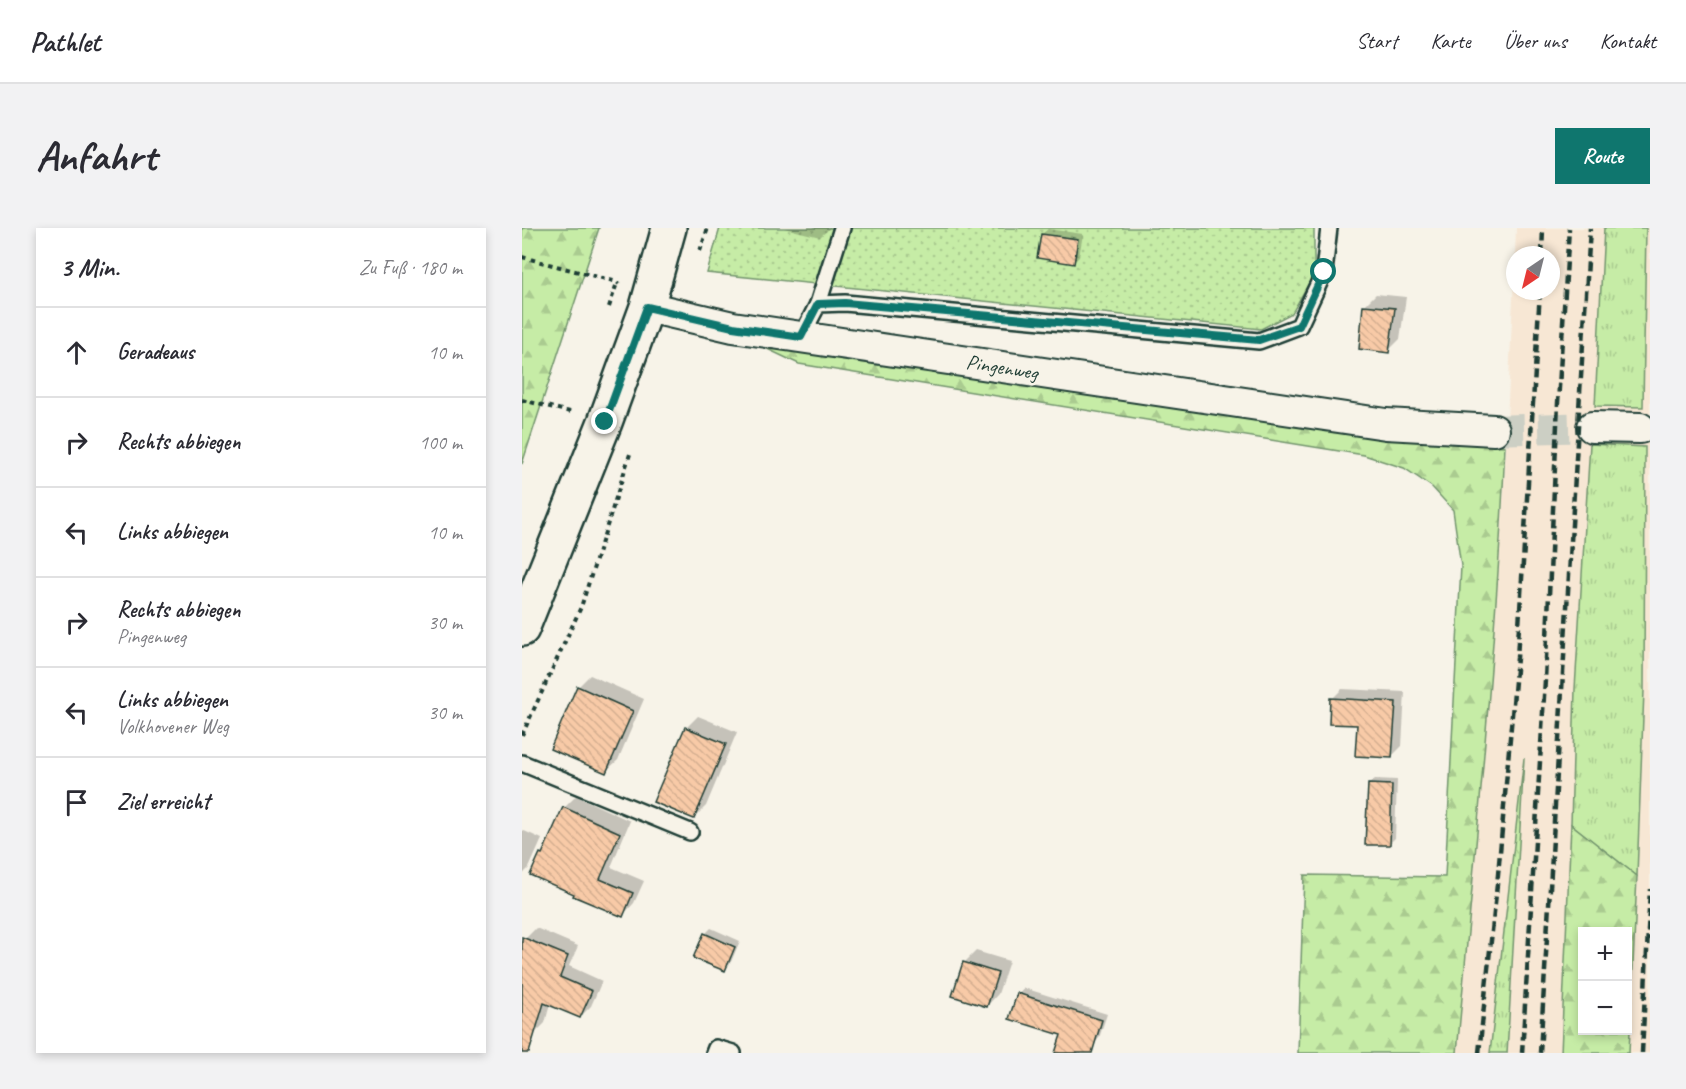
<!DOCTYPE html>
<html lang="de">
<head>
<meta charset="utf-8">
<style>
	:root { --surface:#fff; --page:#f2f2f3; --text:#2b2b33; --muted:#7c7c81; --line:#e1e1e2; --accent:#0f766e }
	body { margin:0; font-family:Caveat,sans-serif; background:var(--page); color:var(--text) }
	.controls { position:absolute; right:18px; bottom:18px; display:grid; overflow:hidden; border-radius:0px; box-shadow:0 3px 9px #0003 }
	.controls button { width:54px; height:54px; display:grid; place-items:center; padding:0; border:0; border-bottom:2px solid var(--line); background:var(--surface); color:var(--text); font:30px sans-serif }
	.compass { position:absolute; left:984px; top:18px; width:54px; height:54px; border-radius:50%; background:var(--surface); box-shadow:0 3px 9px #0003; rotate:215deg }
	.stop { position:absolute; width:18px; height:18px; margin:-14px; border:4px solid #0f766e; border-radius:50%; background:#fff }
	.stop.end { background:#0f766e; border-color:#fff; box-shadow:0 2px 6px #0008 }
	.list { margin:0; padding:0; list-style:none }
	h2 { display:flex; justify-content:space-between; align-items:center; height:78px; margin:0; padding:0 24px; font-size:26px }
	h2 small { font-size:20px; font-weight:400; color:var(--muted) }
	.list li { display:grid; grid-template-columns:39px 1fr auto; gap:18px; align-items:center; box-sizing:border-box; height:90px; padding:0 24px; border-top:2px solid var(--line) }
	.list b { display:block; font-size:22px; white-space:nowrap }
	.list p { margin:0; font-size:20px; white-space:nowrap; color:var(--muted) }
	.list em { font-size:20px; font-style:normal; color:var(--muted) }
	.icon { flex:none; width:33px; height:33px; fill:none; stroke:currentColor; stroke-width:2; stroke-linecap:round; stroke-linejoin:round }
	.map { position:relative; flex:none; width:1128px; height:825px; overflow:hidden; border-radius:0px }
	header { display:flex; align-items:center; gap:36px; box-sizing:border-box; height:84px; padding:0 30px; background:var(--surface); border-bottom:2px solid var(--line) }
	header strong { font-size:28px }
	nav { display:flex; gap:33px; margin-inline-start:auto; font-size:21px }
	.intro { display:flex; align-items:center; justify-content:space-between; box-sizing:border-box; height:144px; padding:0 36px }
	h1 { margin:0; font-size:42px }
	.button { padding:15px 27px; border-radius:0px; background:var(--accent); color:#fff; font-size:21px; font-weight:700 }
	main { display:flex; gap:36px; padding:0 36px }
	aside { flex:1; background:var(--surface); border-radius:0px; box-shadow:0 3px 9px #0003 }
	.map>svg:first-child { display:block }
	.built { fill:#f7e7d4; fill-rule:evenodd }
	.grass { fill:url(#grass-tufts); stroke:#72946d; stroke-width:1.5 }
	.forest { fill:url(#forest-firs); stroke:#72946d; stroke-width:1.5; fill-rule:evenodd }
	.garden { fill:url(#garden-dots); stroke:#72946d; stroke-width:1.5 }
	.shadow { fill:#0003 }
	.building { fill:url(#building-back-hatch); stroke:#1f3d34; stroke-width:1.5 }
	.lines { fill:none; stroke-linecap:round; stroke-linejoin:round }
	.minor-tunnel { stroke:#cccfc4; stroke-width:30; stroke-dasharray:30 15; stroke-linecap:butt }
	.service-casing { stroke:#1f3d34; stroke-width:20 }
	.minor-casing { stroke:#1f3d34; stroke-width:34 }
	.tertiary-casing { stroke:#1f3d34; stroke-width:38 }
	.path { stroke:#1f3d34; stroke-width:4; stroke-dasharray:4.5 4.5; stroke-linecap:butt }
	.service { stroke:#f7f3e8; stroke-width:15 }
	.minor { stroke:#f7f3e8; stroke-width:30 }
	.tertiary { stroke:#f7f3e8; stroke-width:33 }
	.rail { stroke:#1f3d34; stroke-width:4.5; stroke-dasharray:9 4.5; stroke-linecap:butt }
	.route { stroke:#0f766e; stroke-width:8 }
	.labels { text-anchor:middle; stroke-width:5; stroke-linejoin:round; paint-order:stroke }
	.street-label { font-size:21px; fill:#1f3d34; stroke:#f7f3e8 }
</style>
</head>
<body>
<header>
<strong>Pathlet</strong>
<nav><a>Start</a><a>Karte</a><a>Über uns</a><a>Kontakt</a></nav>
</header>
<div class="intro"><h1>Anfahrt</h1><a class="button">Route</a></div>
<main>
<aside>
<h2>3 Min.<small>Zu Fuß · 180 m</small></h2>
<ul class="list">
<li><svg class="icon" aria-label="ahead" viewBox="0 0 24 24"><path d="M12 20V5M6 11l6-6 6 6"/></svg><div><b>Geradeaus</b></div><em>10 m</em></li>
<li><svg class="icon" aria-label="right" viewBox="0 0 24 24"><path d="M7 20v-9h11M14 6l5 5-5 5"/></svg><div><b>Rechts abbiegen</b></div><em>100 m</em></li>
<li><svg class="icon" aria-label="left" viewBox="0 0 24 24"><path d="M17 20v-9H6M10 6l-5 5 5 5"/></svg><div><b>Links abbiegen</b></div><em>10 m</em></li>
<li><svg class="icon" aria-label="right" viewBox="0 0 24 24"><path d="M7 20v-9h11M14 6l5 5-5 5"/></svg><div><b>Rechts abbiegen</b><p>Pingenweg</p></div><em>30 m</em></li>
<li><svg class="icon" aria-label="left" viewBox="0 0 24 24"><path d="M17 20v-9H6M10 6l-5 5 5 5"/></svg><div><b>Links abbiegen</b><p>Volkhovener Weg</p></div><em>30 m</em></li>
<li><svg class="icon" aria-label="arrive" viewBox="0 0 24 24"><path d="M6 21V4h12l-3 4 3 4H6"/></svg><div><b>Ziel erreicht</b></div></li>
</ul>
</aside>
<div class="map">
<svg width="1128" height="825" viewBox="0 0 1128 825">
	<defs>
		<pattern id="grass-tufts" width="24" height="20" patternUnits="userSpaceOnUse" patternTransform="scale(1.5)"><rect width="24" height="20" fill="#c6eca6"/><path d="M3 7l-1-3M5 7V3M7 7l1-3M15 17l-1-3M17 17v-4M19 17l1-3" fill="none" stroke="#aacb90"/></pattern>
		<pattern id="forest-firs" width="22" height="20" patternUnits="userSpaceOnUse" patternTransform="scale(1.5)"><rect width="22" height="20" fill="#c6eca6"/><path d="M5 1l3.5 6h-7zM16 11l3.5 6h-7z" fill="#aacb90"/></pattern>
		<pattern id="garden-dots" width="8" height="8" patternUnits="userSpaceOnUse" patternTransform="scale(1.5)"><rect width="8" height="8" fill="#c6eca6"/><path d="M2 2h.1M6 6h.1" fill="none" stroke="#aacb90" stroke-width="1.8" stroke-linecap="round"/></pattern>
		<pattern id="building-back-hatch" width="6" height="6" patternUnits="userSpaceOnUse" patternTransform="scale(1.5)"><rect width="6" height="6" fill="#f8caa7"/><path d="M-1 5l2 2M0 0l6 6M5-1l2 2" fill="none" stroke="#d4ae90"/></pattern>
	</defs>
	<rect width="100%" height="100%" fill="#f7f3e8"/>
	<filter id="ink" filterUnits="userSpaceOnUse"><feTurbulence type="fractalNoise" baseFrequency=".0167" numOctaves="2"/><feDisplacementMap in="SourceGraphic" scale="12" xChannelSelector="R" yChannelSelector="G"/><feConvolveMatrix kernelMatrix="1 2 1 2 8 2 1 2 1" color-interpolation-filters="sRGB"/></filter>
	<g filter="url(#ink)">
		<!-- built -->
		<path class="built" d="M994 0H1128V825H935L966 464 981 275 993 30V63H1029V27H993ZM1060 704H1106V802H1060Z"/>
		<!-- grass -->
		<g class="grass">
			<path d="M1082 0H1124L1121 179 1073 178Z"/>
			<path d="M1068 216 1123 219 1122 462 1115 648 1049 596 1053 461Z"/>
			<path d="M1002 530 985 825H968Z"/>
		</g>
		<!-- forest -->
		<g class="forest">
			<path d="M0 0H77L0 236Z"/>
			<path d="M237 117 869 210 983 218C974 421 953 623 935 825H776L782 647 923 649 939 338 931 282 910 259 882 240 842 227 277 136Z"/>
			<path d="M1049 596 1115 648 1107 825H1039ZM1060 704H1106V802H1060Z"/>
		</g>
		<!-- garden -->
		<path class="garden" d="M198 0H792V46L770 85 739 101 185 45Z"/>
		<!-- shadow -->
		<g class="shadow">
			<path d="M262 0H308L298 9Z"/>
			<path d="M526 1 561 6 557 29 551 35 520 6Z"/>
			<path d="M854 66 884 69 878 111 866 123 843 77Z"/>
			<path d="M68 447 122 471 96 532 84 543 56 459Z"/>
			<path d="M820 461 883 464 880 518 870 528 810 471Z"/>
			<path d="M176 488 215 504 184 578 172 590 164 500Z"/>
			<path d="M853 551 875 552 873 610 868 615 847 556Z"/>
			<path d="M54 568 108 593 89 639 122 653 112 675 101 687 19 626 25 620 42 580Z"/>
			<path d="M0 602 20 611 7 640 0 647Z"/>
			<path d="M14 700 56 718 47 738 80 753 69 778 58 789 28 776 23 795 12 806 0 802V718L3 711Z"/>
			<path d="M189 700 218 713 208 736 202 741 183 706Z"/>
			<path d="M454 723 487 733 476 766 465 778 442 735Z"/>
			<path d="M502 760 585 786 577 810 572 816 568 825H535L541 806 497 766Z"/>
		</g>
		<!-- building -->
		<g class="building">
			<path d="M519 6 556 11 552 36 515 30Z"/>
			<path d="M841 77 873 80 867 125 837 121Z"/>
			<path d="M55 458 111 483 84 545 28 521Z"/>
			<path d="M808 470 874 474 870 530 833 528 835 497 807 496Z"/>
			<path d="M163 499 204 516 172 591 131 574Z"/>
			<path d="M846 556 870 557 868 617H843Z"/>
			<path d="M41 579 98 605 78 651 111 665 101 689 51 668 52 666 8 647 18 625 20 626Z"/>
			<path d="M182 705 213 719 203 743 171 730Z"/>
			<path d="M0 709 46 728 38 749 70 763 58 790 22 775 7 825H0Z"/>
			<path d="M441 734 476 745 465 779 430 768Z"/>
			<path d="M495 765 580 792 570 825H533L539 807 487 791Z"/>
		</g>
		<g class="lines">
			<!-- minor-tunnel -->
			<path class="minor-tunnel" d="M972 202 1070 199"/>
			<defs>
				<g id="service">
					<path d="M296 76 320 0"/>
					<path d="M279 109 296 76 323 75 737 113 777 98 802 44 807 0"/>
					<path d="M0 535 168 604"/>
					<path d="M192 825 194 820 211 825"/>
				</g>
				<g id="minor">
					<path d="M125 79 211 99 864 196 972 202"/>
					<path d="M1070 199 1118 200"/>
				</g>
				<path id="tertiary" d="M0 401 83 194 125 79 147 0"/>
			</defs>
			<!-- service casing -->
			<use href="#service" class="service-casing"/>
			<!-- minor casing -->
			<use href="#minor" class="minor-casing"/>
			<!-- tertiary casing -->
			<use href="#tertiary" class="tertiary-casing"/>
			<!-- path -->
			<g class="path">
				<path d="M178 23 186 0"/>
				<path d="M0 29 95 54 97 56"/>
				<path d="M87 79 94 58"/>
				<path d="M0 172 52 185"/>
				<path d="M0 507 59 379 108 226"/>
			</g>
			<!-- service -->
			<use href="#service" class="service"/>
			<!-- minor -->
			<use href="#minor" class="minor"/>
			<!-- tertiary -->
			<use href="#tertiary" class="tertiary"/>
			<!-- rail -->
			<g class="rail">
				<path d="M1020 27 1021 0"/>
				<path d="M957 825 976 647 995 430 1018 63"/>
				<path d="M1000 825 1023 452 1036 175 1047 0"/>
				<path d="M1018 825 1068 0"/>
				<path d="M1120 825 1128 661"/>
			</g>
		</g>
	</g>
	<g class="lines" filter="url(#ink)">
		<!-- route -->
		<path class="route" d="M83 194 125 79 211 99 279 109 296 76 323 75 737 112 777 98 802 44"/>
	</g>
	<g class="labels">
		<!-- street labels -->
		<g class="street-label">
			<text transform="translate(480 139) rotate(9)" y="7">Pingenweg</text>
		</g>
	</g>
</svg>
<div class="controls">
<button>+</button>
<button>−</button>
</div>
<svg class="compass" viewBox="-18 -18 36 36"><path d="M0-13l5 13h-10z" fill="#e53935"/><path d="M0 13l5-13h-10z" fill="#7c7c81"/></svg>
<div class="stop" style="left:802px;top:44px"></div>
<div class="stop end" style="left:83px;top:194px"></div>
</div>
</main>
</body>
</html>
